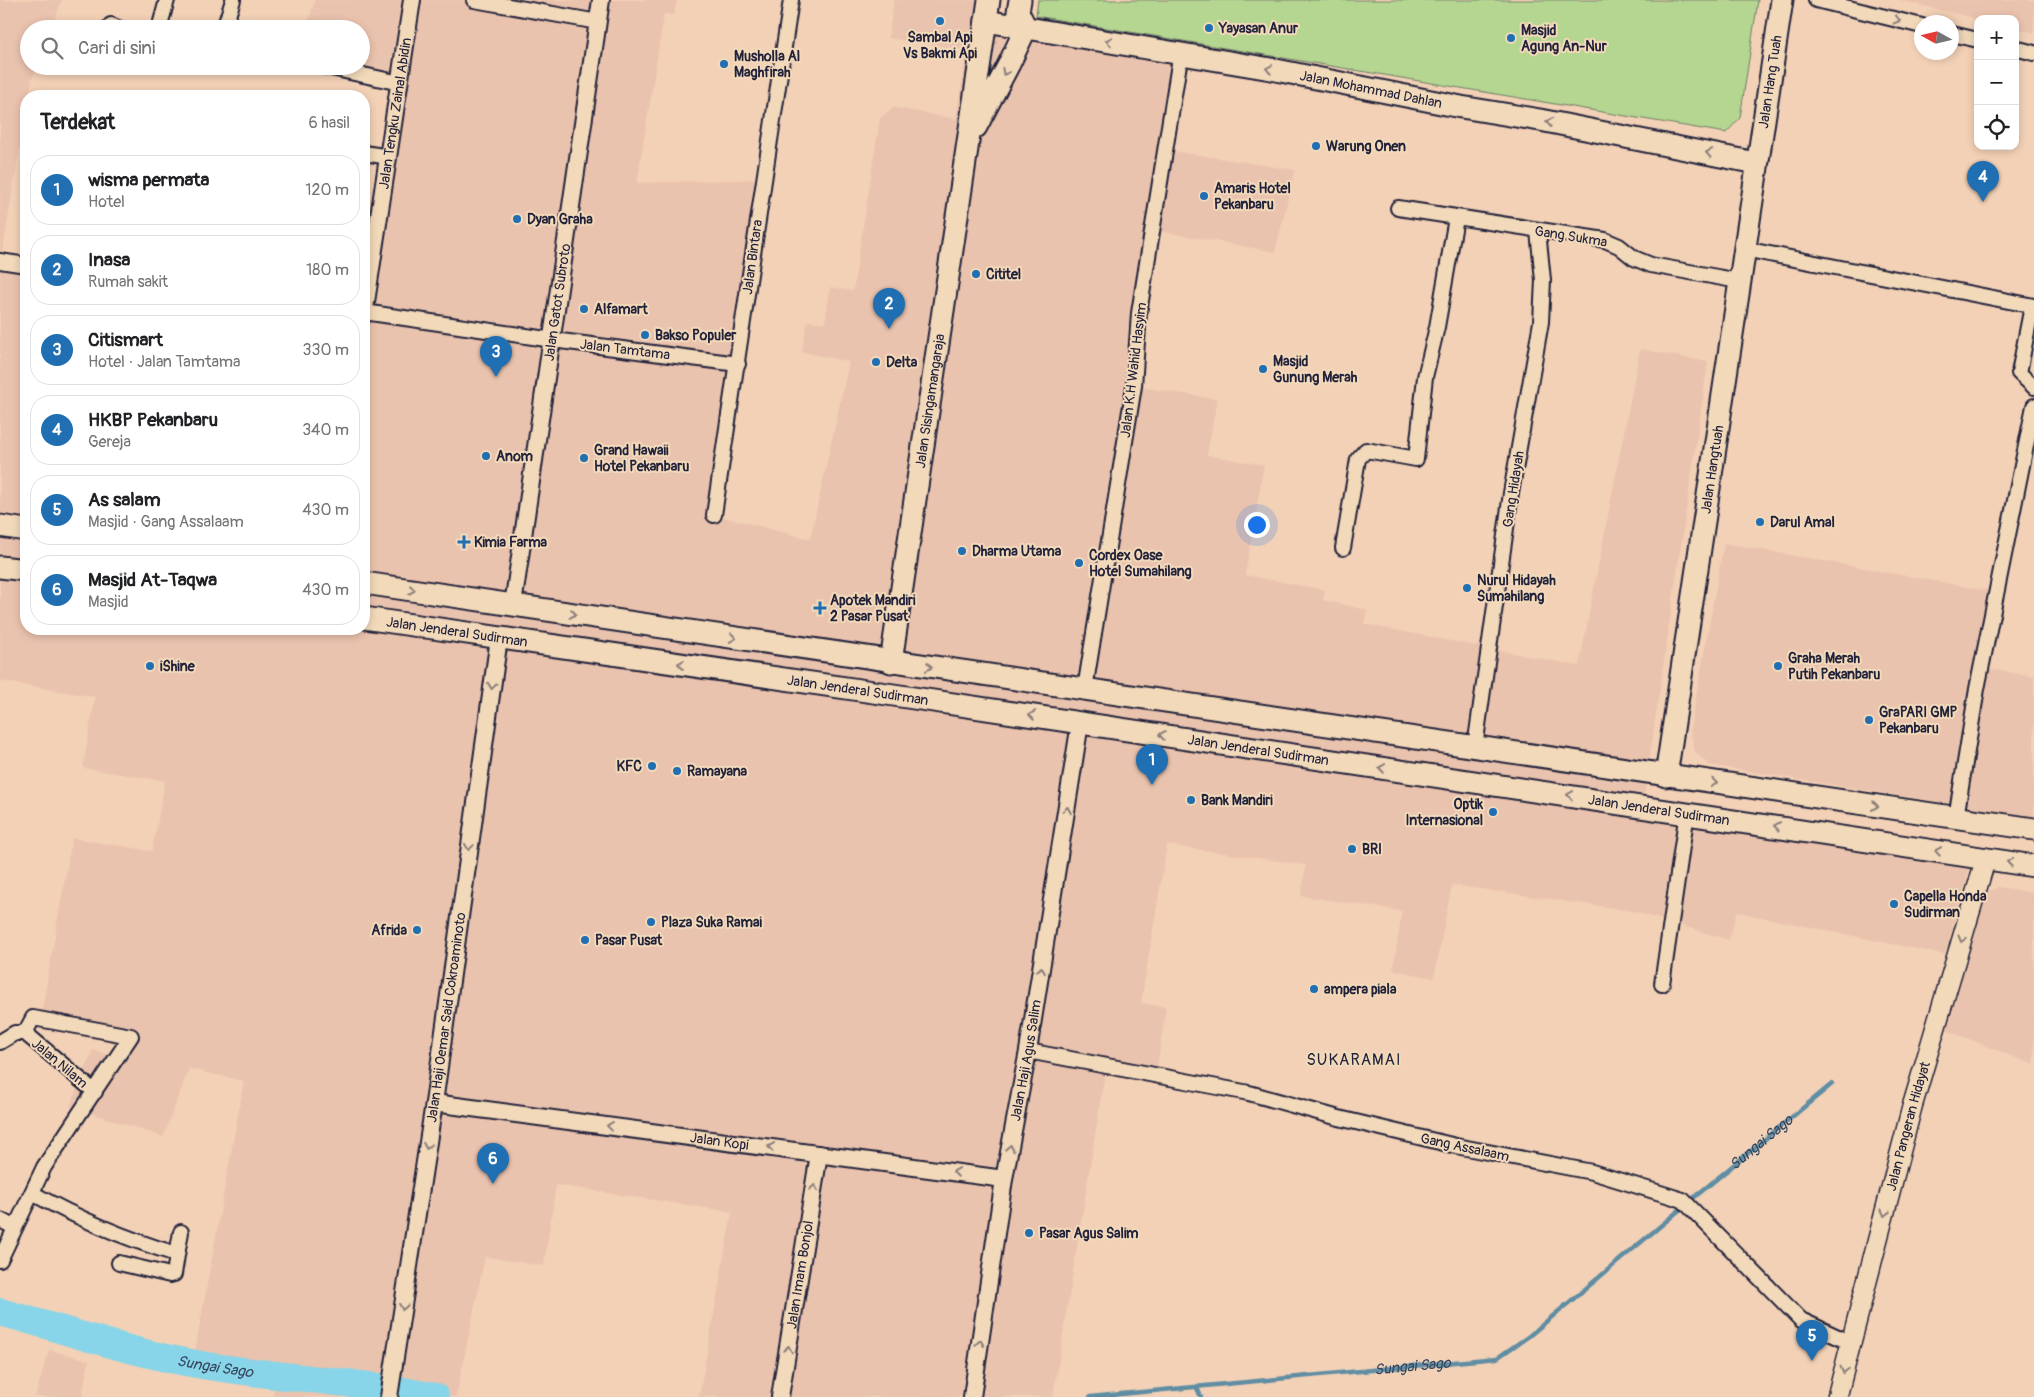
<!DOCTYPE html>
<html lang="id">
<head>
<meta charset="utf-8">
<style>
	:root { --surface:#fff; --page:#f2f2f2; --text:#202124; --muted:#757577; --line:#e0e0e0; --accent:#1f6fb2 }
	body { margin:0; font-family:Pangolin,sans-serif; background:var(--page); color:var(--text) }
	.controls { position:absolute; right:15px; top:15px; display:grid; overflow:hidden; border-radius:10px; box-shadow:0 2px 8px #0003 }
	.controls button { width:45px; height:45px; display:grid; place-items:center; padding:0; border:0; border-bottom:1px solid var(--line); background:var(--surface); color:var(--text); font:25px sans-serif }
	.compass { position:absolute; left:1914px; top:15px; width:45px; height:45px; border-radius:50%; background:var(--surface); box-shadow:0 2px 8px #0003; rotate:278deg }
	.you { position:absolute; left:1256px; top:524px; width:18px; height:18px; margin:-12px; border:4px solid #fff; border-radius:50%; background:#1a73e8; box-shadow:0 0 0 8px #1a73e833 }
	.badge { display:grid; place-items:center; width:32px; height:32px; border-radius:50%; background:var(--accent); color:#fff; font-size:16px; font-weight:700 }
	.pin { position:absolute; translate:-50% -41px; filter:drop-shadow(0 1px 2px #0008) }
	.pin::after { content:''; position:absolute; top:26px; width:18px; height:15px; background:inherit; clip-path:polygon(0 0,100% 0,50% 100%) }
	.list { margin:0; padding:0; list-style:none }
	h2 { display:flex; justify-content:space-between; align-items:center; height:65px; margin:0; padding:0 20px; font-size:21px }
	h2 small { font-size:16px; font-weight:400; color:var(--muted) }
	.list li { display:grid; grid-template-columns:32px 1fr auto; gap:15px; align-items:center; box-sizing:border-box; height:70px; margin:0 10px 10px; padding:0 10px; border:1px solid var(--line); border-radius:20px }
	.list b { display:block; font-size:19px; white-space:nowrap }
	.list p { margin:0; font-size:16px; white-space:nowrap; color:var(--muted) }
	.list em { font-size:16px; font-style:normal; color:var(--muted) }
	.icon { flex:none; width:28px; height:28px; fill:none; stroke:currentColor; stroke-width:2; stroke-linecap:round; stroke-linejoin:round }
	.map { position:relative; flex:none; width:2034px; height:1397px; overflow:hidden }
	.search { position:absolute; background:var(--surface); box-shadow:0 2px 8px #0003; left:20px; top:20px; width:350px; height:55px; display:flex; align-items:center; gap:12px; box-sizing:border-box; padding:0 18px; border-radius:28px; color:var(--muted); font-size:19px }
	.panel { position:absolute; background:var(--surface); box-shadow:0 2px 8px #0003; left:20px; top:90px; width:350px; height:545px; border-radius:20px }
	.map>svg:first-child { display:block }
	.built { fill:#eac3ae }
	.green { fill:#b5d690; stroke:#6c7c66 }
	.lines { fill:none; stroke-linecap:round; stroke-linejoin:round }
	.stream { stroke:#5f8da3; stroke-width:4.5 }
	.river { stroke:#88d4e8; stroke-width:28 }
	.minor-casing { stroke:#22223b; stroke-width:18 }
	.tertiary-casing { stroke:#22223b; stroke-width:20 }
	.secondary-casing { stroke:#22223b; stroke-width:22 }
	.primary-casing { stroke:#22223b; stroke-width:25 }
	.minor { stroke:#f2d9ba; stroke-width:14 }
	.tertiary { stroke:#f2d9ba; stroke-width:16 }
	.secondary { stroke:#f2d9ba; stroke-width:19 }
	.primary { stroke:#f2d9ba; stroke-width:21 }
	.oneway { stroke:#8a7e7a }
	.poi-dot { fill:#1f6fb2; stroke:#f2d9ba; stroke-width:2 }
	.labels { text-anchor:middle; stroke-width:4; stroke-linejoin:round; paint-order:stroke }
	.poi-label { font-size:14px; font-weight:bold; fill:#22223b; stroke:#f2d9ba; text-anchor:start }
	.street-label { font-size:14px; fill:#22223b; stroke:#f2d9ba }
	.water-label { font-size:15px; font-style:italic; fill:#36465e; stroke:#f2d9ba }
	.quarter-label { font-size:16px; letter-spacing:1px; fill:#22223b; stroke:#f2d9ba }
</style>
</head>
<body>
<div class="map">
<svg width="2034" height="1397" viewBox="0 0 2034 1397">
	<rect width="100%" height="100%" fill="#f3d1b6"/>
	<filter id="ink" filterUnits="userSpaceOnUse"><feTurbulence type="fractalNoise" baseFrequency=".02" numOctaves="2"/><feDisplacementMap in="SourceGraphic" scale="10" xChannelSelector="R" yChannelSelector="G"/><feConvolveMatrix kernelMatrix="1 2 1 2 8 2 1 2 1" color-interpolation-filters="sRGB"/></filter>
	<g filter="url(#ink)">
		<!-- built -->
		<g class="built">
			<path d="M0 0H62L51 29H29V66H37L32 79 29 96H26V111L1 261 26 265V629H364V312L399 83 322 66H361V29H306L315 0H677L674 15 664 14 637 183 763 179 716 515 810 539 849 362 802 352 807 321 825 323 830 287 853 291 880 118 893 107 956 119 967 50 888 38 894 0H989L986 21 1187 54 1166 150 1295 170 1275 252 1153 230 1134 386 1217 399 1207 455 1264 465 1245 575 1325 590 1323 600 1367 610 1364 624 1579 666 1640 349 1708 362 1644 796 1976 846 1945 955 1737 912 1729 940 1632 911 1452 885 1434 978 1393 970 1402 911 1301 896 1306 865 1167 845 1141 1003 1166 1007 1157 1069 1107 1061 1053 1397H699L732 1212 556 1185 544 1266 485 1257 456 1397H273L276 1373 193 1362 244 1081 189 1069 163 1137 70 1106 93 1050 124 1059 131 1036 40 1021 72 838 152 851 165 781 83 768 95 697 0 681Z"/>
			<path d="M1899 0H2034V33L2015 28V19H1978Z"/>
			<path d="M1724 543 1991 591 1951 804 1709 765 1695 752 1690 730Z"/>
			<path d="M1984 668 2034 676V822L1960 810Z"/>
			<path d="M1998 887 2034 893V1065L1941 1028 1982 895Z"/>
			<path d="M49 1350 89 1360 82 1397H35Z"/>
		</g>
		<!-- green -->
		<path class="green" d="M1038 0H1758L1740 118 1726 133 1036 16Z"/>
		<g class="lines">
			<!-- stream -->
			<g class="stream">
				<path id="s1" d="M1691 1200 1832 1084"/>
				<path d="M1197 1388 1201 1397"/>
				<path id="s2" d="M1090 1397 1497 1358 1529 1336 1683 1207"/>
			</g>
			<!-- river -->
			<path class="river" id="s3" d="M0 1312C67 1330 134 1354 202 1365 279 1378 358 1381 435 1397"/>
			<defs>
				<g id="minor">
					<path d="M474 0 598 22"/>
					<path d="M1816 0 1922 26"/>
					<path d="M111 25 120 29"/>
					<path d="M159 29 167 0"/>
					<path d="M224 29 233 0"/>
					<path d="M1952 34 1978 40"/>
					<path d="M2015 48 2034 53"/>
					<path d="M322 66 400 83"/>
					<path d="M364 153 389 157"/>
					<path d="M1398 208 1605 240 1619 246 1634 258 1651 265 1739 281"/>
					<path d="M1744 249 2034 306"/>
					<path d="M0 261 26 265"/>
					<path d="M2032 306 2019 373 2034 387"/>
					<path d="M364 312 553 340 738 364"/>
					<path d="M714 515C741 343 764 171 791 0"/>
					<path d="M1343 548 1358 459 1366 450 1416 459 1425 377 1437 327 1456 218"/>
					<path d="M1085 689 1134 386 1139 313 1179 64 1187 54"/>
					<path d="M1475 747 1511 493 1541 322 1543 280 1538 231"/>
					<path d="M1956 818 1977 689 2034 406"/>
					<path d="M1662 984 1687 812"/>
					<path d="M25 1033 95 1092"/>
					<path d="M0 1042 15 1033H25L33 1018 131 1036 44 1167 0 1260"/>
					<path d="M1028 1051 1249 1093 1339 1118 1456 1146 1592 1172 1683 1200 1801 1320 1851 1343"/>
					<path d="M32 1193C77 1218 124 1238 173 1253L178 1249 181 1232"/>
					<path d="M0 1220 14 1227"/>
					<path d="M119 1263 170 1275 174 1274 178 1249"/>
				</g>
				<g id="tertiary">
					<path id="s4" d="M364 315 412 0"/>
					<path id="s5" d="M513 605 601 0"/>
					<path id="s6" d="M434 1103 1004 1179"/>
					<path id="s7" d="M389 1397 434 1103 499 638"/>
					<path id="s8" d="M780 1397 819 1154"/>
					<path id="s9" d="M972 1397 1004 1179 1028 1051 1080 723"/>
				</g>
				<g id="secondary">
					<path id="s10" d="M1837 1397 1912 1107 1986 858"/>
				</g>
				<g id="primary">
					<path id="s11" d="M986 21 1271 69 1461 107 1540 120 1756 163"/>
					<path d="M976 127 1009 64 1026 28 1018 12 1020 0"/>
					<path d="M0 526 26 530"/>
					<path d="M0 567 26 570"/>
					<path d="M364 583 2034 829"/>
					<path id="s12" d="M364 618 887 694 2034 866"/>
					<path id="s13" d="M891 662 989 0"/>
					<path id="s14" d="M1666 776 1782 0"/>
				</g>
			</defs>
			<!-- minor casing -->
			<use href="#minor" class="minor-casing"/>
			<!-- tertiary casing -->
			<use href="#tertiary" class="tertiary-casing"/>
			<!-- secondary casing -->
			<use href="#secondary" class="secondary-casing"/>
			<!-- primary casing -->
			<use href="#primary" class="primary-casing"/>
			<!-- minor -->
			<use href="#minor" class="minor"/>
			<!-- tertiary -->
			<use href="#tertiary" class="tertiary"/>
			<!-- secondary -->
			<use href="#secondary" class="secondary"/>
			<!-- primary -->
			<use href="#primary" class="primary"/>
		</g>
		<!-- one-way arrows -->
		<defs><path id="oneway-chevron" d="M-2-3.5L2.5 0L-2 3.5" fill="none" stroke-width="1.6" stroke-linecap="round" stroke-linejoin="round" transform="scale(1.25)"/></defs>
		<g class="oneway">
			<use href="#oneway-chevron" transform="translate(1897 20) rotate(14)"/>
			<use href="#oneway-chevron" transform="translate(1109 41) rotate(-171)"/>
			<use href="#oneway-chevron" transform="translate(1269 69) rotate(-169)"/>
			<use href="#oneway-chevron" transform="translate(1005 72) rotate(118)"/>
			<use href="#oneway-chevron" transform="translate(1549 122) rotate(-169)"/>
			<use href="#oneway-chevron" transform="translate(1709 153) rotate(-169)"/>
			<use href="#oneway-chevron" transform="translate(412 590) rotate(8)"/>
			<use href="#oneway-chevron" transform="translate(573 614) rotate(9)"/>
			<use href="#oneway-chevron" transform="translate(733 638) rotate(9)"/>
			<use href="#oneway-chevron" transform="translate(681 664) rotate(-172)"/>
			<use href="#oneway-chevron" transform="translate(929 667) rotate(8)"/>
			<use href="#oneway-chevron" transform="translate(492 686) rotate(98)"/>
			<use href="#oneway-chevron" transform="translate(1032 715) rotate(-171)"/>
			<use href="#oneway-chevron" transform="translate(1162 735) rotate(-171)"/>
			<use href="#oneway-chevron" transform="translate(1382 768) rotate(-172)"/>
			<use href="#oneway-chevron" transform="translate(1714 783) rotate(9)"/>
			<use href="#oneway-chevron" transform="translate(1570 795) rotate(-172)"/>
			<use href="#oneway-chevron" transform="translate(1875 806) rotate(8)"/>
			<use href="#oneway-chevron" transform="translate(1067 810) rotate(-81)"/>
			<use href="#oneway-chevron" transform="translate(1777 826) rotate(-171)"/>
			<use href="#oneway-chevron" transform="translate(469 847) rotate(98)"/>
			<use href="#oneway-chevron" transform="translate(1938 851) rotate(-171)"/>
			<use href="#oneway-chevron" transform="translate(2010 862) rotate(-171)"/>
			<use href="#oneway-chevron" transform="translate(1962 939) rotate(106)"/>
			<use href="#oneway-chevron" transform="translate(1041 970) rotate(-81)"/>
			<use href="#oneway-chevron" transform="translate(610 1126) rotate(-173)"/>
			<use href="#oneway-chevron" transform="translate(427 1146) rotate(99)"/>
			<use href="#oneway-chevron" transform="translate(771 1147) rotate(-172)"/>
			<use href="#oneway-chevron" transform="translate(1010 1148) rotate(-79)"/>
			<use href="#oneway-chevron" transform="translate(956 1172) rotate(-172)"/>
			<use href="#oneway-chevron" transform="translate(814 1188) rotate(-81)"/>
			<use href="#oneway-chevron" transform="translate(1885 1213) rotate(104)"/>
			<use href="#oneway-chevron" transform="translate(403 1307) rotate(99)"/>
			<use href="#oneway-chevron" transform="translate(980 1343) rotate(-81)"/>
			<use href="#oneway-chevron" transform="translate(788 1349) rotate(-81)"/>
			<use href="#oneway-chevron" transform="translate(1844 1370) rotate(105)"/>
		</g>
	</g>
	<!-- markers -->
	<g class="poi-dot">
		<circle cx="940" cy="21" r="5"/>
		<circle cx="1209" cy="28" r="5"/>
		<circle cx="1511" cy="38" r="5"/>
		<circle cx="724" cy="64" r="5"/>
		<circle cx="1316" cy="146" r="5"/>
		<circle cx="1204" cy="196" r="5"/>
		<circle cx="517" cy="219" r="5"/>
		<circle cx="976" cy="274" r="5"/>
		<circle cx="584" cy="309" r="5"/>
		<circle cx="645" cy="335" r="5"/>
		<circle cx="876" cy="362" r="5"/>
		<circle cx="1263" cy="369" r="5"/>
		<circle cx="486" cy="456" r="5"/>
		<circle cx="584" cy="458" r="5"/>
		<circle cx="1760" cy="522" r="5"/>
		<path d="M461.5 534.5h5v5h5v5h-5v5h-5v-5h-5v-5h5z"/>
		<circle cx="962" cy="551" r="5"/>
		<circle cx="1079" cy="563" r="5"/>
		<circle cx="1467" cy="588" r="5"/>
		<path d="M817.5 600.5h5v5h5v5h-5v5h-5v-5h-5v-5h5z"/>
		<circle cx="150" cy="666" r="5"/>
		<circle cx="1778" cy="666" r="5"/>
		<circle cx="1869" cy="720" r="5"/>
		<circle cx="652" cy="766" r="5"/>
		<circle cx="677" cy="771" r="5"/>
		<circle cx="1191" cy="800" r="5"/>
		<circle cx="1493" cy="812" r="5"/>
		<circle cx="1352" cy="849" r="5"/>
		<circle cx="1894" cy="904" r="5"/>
		<circle cx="651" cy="922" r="5"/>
		<circle cx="417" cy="930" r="5"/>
		<circle cx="585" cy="940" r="5"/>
		<circle cx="1314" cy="989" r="5"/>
		<circle cx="1029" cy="1233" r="5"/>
	</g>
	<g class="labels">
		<!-- poi labels -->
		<g class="poi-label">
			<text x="1219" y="33">Yayasan Anur</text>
			<text x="1521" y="35">Masjid<tspan x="1521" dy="16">Agung An-Nur</tspan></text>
			<text x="940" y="42" text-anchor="middle">Sambal Api<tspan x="940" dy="16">Vs Bakmi Api</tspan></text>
			<text x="734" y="61">Musholla Al<tspan x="734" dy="16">Maghfirah</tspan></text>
			<text x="1326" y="151">Warung Onen</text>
			<text x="1214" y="193">Amaris Hotel<tspan x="1214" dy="16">Pekanbaru</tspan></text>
			<text x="527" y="224">Dyan Graha</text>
			<text x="986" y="279">Cititel</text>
			<text x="594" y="314">Alfamart</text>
			<text x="655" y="340">Bakso Populer</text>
			<text x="1273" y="366">Masjid<tspan x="1273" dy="16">Gunung Merah</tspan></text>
			<text x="886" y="367">Delta</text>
			<text x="594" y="455">Grand Hawaii<tspan x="594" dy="16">Hotel Pekanbaru</tspan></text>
			<text x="496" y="461">Anom</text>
			<text x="1770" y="527">Darul Amal</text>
			<text x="474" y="547">Kimia Farma</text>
			<text x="972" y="556">Dharma Utama</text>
			<text x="1089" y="560">Cordex Oase<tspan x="1089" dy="16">Hotel Sumahilang</tspan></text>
			<text x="1477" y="585">Nurul Hidayah<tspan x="1477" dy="16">Sumahilang</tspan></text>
			<text x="830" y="605">Apotek Mandiri<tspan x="830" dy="16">2 Pasar Pusat</tspan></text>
			<text x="1788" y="663">Graha Merah<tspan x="1788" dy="16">Putih Pekanbaru</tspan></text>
			<text x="160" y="671">iShine</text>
			<text x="1879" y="717">GraPARI GMP<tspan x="1879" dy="16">Pekanbaru</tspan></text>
			<text x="642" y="771" text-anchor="end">KFC</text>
			<text x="687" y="776">Ramayana</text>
			<text x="1201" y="805">Bank Mandiri</text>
			<text x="1483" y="809" text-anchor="end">Optik<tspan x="1483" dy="16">Internasional</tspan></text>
			<text x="1362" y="854">BRI</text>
			<text x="1904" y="901">Capella Honda<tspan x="1904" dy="16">Sudirman</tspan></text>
			<text x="661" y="927">Plaza Suka Ramai</text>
			<text x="407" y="935" text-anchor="end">Afrida</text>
			<text x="595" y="945">Pasar Pusat</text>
			<text x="1324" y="994">ampera piala</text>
			<text x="1039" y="1238">Pasar Agus Salim</text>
		</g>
		<!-- street labels -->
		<g class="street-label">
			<text dy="5" stroke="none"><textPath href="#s14" startOffset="702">Jalan Hang Tuah</textPath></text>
			<text dy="5" stroke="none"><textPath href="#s11" startOffset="391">Jalan Mohammad Dahlan</textPath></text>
			<text dy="5" stroke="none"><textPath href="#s4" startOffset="204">Jalan Tengku Zainal Abidin</textPath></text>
			<text transform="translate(1571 236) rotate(9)" y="5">Gang Sukma</text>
			<text transform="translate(752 257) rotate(-82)" y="5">Jalan Bintara</text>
			<text dy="5" stroke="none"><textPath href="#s5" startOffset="306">Jalan Gatot Subroto</textPath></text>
			<text transform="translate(625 349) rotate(7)" y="5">Jalan Tamtama</text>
			<text transform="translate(1133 370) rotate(-83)" y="5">Jalan K.H Wahid Hasyim</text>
			<text dy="5" stroke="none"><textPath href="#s13" startOffset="264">Jalan Sisingamangaraja</textPath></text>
			<text dy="5" stroke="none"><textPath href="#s14" startOffset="310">Jalan Hangtuah</textPath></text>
			<text transform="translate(1513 489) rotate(-81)" y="5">Gang Hidayah</text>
			<text dy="5" stroke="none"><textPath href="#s12" startOffset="94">Jalan Jenderal Sudirman</textPath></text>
			<text dy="5" stroke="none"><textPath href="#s12" startOffset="499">Jalan Jenderal Sudirman</textPath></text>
			<text dy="5" stroke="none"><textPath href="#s12" startOffset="904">Jalan Jenderal Sudirman</textPath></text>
			<text dy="5" stroke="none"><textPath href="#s12" startOffset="1309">Jalan Jenderal Sudirman</textPath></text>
			<text dy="5" stroke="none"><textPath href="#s7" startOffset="384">Jalan Haji Oemar Said Cokroaminoto</textPath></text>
			<text dy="5" stroke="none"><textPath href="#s9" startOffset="341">Jalan Haji Agus Salim</textPath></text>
			<text transform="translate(60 1063) rotate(40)" y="5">Jalan Nilam</text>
			<text dy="5" stroke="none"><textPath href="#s10" startOffset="280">Jalan Pangeran Hidayat</textPath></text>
			<text dy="5" stroke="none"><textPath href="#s6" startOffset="288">Jalan Kopi</textPath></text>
			<text transform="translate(1465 1147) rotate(12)" y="5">Gang Assalaam</text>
			<text dy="5" stroke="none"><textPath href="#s8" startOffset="124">Jalan Imam Bonjol</textPath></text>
		</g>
		<!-- water labels -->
		<g class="water-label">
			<text dy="5" stroke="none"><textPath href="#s1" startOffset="91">Sungai Sago</textPath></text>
			<text dy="5" stroke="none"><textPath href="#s3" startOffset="222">Sungai Sago</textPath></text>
			<text dy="5" stroke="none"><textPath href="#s2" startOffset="324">Sungai Sago</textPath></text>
		</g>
		<!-- quarter labels -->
		<g class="quarter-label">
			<text x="1354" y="1065">SUKARAMAI</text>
		</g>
	</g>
</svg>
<div class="controls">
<button>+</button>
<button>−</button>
<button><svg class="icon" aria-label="locate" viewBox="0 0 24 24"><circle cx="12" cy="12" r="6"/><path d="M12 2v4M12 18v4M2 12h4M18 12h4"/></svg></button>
</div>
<svg class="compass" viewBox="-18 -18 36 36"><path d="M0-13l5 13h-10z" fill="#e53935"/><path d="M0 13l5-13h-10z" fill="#757577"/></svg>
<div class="you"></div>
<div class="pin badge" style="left:1152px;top:785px">1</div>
<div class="pin badge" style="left:889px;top:329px">2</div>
<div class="pin badge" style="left:496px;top:377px">3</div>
<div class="pin badge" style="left:1983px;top:202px">4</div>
<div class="pin badge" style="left:1812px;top:1361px">5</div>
<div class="pin badge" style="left:493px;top:1184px">6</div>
<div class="search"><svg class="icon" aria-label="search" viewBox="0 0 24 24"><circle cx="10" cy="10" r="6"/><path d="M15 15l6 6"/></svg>Cari di sini</div>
<section class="panel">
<h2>Terdekat<small>6 hasil</small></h2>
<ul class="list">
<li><span class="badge">1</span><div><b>wisma permata</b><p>Hotel</p></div><em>120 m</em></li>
<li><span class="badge">2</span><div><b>Inasa</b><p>Rumah sakit</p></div><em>180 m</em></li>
<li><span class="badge">3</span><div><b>Citismart</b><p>Hotel · Jalan Tamtama</p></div><em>330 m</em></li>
<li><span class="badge">4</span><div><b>HKBP Pekanbaru</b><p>Gereja</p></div><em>340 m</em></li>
<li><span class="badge">5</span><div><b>As salam</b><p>Masjid · Gang Assalaam</p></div><em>430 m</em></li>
<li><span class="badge">6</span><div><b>Masjid At-Taqwa</b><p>Masjid</p></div><em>430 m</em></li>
</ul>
</section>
</div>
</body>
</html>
